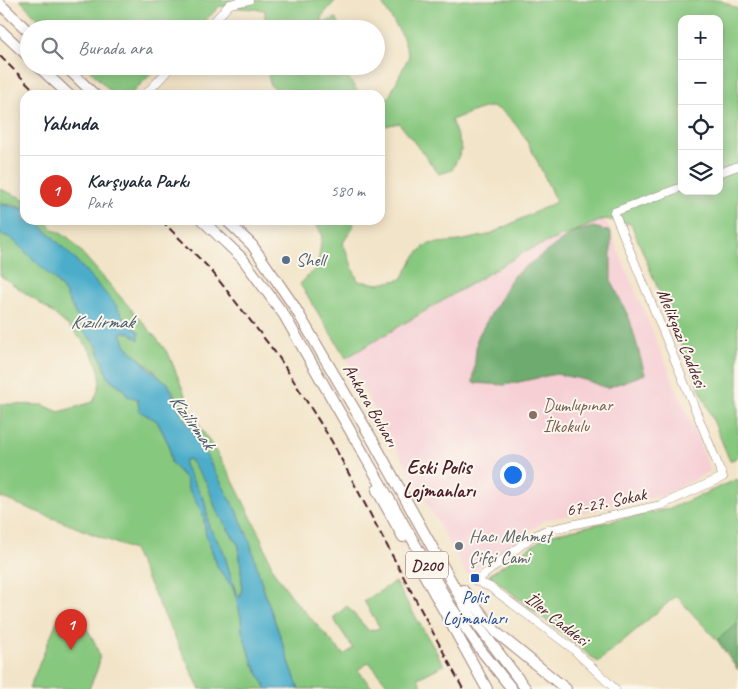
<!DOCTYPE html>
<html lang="tr">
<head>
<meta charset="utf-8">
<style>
	:root { --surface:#fff; --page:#f2f2f3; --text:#1f2937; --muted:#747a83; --line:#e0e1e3; --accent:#d93025 }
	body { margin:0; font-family:Caveat,sans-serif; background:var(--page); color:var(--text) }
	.controls { position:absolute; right:15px; top:15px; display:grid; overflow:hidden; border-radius:10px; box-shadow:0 2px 12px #0003 }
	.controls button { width:45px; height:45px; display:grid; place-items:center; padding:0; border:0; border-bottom:1px solid var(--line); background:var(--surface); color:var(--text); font:25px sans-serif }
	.you { position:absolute; left:512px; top:474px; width:18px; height:18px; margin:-12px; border:4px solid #fff; border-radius:50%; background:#1a73e8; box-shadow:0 0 0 8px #1a73e833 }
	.badge { display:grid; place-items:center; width:32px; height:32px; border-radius:50%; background:var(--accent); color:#fff; font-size:16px; font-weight:700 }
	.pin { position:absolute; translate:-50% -41px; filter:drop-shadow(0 1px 2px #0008) }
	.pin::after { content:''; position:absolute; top:26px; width:18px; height:15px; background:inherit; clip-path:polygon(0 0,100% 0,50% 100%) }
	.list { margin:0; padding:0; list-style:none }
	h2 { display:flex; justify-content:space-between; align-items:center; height:65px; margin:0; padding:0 20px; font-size:21px }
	h2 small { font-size:16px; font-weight:400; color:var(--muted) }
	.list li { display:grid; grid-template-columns:32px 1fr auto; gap:15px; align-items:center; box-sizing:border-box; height:70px; padding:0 20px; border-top:1px solid var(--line) }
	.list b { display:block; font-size:19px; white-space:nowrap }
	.list p { margin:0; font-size:16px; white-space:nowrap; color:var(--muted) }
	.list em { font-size:16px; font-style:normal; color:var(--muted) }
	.icon { flex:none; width:28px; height:28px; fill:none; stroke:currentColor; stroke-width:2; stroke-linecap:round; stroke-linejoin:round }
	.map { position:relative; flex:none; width:738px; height:689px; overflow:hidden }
	.search { position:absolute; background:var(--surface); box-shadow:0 2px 12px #0003; left:20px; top:20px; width:365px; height:55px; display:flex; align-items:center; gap:12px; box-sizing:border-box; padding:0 18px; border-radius:28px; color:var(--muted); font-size:19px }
	.panel { position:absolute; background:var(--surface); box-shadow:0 2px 12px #0003; left:20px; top:90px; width:365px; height:135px; border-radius:15px }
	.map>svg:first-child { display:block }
	.built { fill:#f6cfd5 }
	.green { fill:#87c87f; stroke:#687455; fill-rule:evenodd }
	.forest { fill:#6dac6e; stroke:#5c664c }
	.water { fill:#4badca; stroke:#4a667a; fill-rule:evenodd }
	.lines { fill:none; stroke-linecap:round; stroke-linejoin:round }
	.tertiary-casing { stroke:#9e827a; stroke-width:9 }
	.trunk-casing { stroke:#9e827a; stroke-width:12 }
	.tertiary { stroke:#fff; stroke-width:8 }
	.trunk { stroke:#fff; stroke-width:10 }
	.rail { stroke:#4a1f2b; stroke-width:2; stroke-dasharray:8 4; stroke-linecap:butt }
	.service-dot { fill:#5c6f8a; stroke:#fbf7ec; stroke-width:2 }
	.education-dot { fill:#8d6e63; stroke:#fbf7ec; stroke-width:2 }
	.worship-dot { fill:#6b7280; stroke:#fbf7ec; stroke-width:2 }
	.transit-dot { fill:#1a4fb4; stroke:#fbf7ec; stroke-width:2 }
	.labels { text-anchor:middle; stroke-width:4; stroke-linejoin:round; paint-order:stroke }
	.shield { fill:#fbf7ec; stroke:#7f6065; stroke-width:1 }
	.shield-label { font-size:16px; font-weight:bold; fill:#4a1f2b }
	.service-label { font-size:18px; fill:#4e5e75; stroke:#fbf7ec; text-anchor:start }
	.street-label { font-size:18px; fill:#4a1f2b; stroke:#fbf7ec }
	.education-label { font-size:18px; fill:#785e54; stroke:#fbf7ec; text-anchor:start }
	.worship-label { font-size:18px; fill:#5b616d; stroke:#fbf7ec; text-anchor:start }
	.transit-label { font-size:18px; fill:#164399; stroke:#fbf7ec }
	.water-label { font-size:19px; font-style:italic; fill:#4a586b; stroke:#fbf7ec }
	.quarter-label { font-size:20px; font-weight:bold; fill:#4a1f2b; stroke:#fbf7ec }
</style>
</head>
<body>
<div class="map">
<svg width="738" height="689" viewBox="0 0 738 689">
	<rect width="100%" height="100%" fill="#fbf7ec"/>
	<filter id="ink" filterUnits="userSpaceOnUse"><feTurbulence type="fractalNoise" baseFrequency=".02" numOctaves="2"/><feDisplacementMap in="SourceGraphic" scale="10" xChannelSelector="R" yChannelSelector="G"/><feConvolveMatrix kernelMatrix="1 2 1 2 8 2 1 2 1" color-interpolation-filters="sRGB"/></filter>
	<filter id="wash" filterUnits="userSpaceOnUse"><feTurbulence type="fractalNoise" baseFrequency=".0096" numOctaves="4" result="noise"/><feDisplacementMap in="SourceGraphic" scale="20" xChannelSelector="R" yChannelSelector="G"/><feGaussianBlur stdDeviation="1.12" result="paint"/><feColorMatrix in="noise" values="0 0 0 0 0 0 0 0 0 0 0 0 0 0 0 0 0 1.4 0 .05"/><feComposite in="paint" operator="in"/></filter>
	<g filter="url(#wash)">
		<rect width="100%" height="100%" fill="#f2e4c8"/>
		<!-- built -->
		<path class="built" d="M605 219 711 471 664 495 545 520 467 575 346 358 528 250Z"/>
		<!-- green -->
		<g class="green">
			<path d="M20 0H336L321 17 324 23 336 18 342 29H265V10L220 6 197 29H48Z"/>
			<path d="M380 0H720L738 9V457L730 461 631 224 605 219 528 250 346 358 300 284 318 266 322 234 312 220H354L353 227 343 243 358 281 379 284 402 279 415 256 427 244 459 241 488 235 556 202C544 177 520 112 492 107 484 106 460 117 451 120L462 149 452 170 439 174 399 123 380 127V104L389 97 409 56 402 35ZM682 19H719V191H682Z"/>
			<path d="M86 66H159L130 95H114Z"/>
			<path d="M267 66H340L360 95H283L270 85Z"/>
			<path d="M0 189 25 199V209L13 205 0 204Z"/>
			<path d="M35 220H45L53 229 69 238 158 340 169 355 194 417 228 471 259 533 274 572 296 602 344 655 353 648 333 618 347 606 369 631 380 628 364 601 395 582 444 665 418 678 423 689H391L369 662 358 670 373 689H299L263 588 249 539 238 514 198 440 181 413 173 391 151 368 131 351 125 344 121 332H129L135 338 133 326 126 321 115 304 72 256Z"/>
			<path d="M0 234 11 238 56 281 65 293 85 333 96 345 108 378 138 399 139 411 157 421 169 445 170 459 186 479 188 488 203 514 206 535 218 568 234 589 241 618 242 631 253 664 267 689H200L133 550 0 497V404L43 405 59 412 93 402C96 395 100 387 100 379 100 337 30 298 0 275Z"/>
			<path d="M189 459 207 483 217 512 239 546 242 582 241 599 235 590 223 550 209 527 205 502 184 465 185 460Z"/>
			<path d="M738 479V623L717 640 676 596 598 662 489 575 548 535 671 508Z"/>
			<path d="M61 611C79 609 102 647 99 663 97 672 92 681 89 689H29Z"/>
		</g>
		<!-- forest -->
		<g class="forest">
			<path d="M594 227 611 232V280L630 320 645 374 607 388 585 380 556 374 505 385 473 383 477 338 513 276 573 232Z"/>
			<path d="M738 623V670L717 640Z"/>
		</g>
		<!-- water -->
		<path class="water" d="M0 204 25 209V220H35L72 256 115 304 126 321 139 332V340L129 332H121L125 344 131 351 161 379 168 383 181 413 198 440 238 514 249 539 263 588 299 689H267L253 664 242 631 241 618 234 589 218 568 206 535 203 514 188 488 186 479 171 463 169 445 157 421 139 411 138 399 127 396 123 388 108 378 97 345 85 333 65 293 56 281 11 238 0 234ZM189 459 207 483 217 512 239 546 242 582 241 598 235 590 223 550 209 527 205 502 184 465 185 460Z"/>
	</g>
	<g filter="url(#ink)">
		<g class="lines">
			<defs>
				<g id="tertiary">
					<path d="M207 29 230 4 249 0"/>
					<path d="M145 95 172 66"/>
					<path d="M719 173 738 166"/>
					<path d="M476 581 530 538 544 531 661 505 723 477 614 212 682 187"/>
					<path d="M476 581 490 587 572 648 615 689"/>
				</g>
				<g id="trunk">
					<path d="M0 4 29 32"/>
					<path d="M0 30 29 57"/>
					<path d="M38 66 69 95"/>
					<path d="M65 66 95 95"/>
					<path d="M202 220 242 258 284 315 450 605 480 649 512 689"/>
					<path d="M226 220 252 245 294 306 372 439 470 615 526 689"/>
					<path d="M377 490 403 537"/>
					<path d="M421 569 487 689"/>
					<path d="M463 590 497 633 566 689"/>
				</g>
			</defs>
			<!-- tertiary casing -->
			<use href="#tertiary" class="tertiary-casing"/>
			<!-- trunk casing -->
			<use href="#trunk" class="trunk-casing"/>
			<!-- tertiary -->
			<use href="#tertiary" class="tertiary"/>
			<!-- trunk -->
			<use href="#trunk" class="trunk"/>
			<!-- rail -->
			<g class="rail">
				<path d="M0 56 39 95"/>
				<path d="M161 220 210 269 278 356 331 440 463 689"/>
			</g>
		</g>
	</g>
	<!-- markers -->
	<circle class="service-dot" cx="286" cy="260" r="5"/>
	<circle class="education-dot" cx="533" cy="415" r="5"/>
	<circle class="worship-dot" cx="459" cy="546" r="5"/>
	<rect class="transit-dot" x="470" y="573" width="10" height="10" rx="2.5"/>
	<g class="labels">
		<!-- shield labels -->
		<rect class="shield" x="406" y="551.5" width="42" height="27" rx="4"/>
		<g class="shield-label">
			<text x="427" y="571">D200</text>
		</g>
		<!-- service labels -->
		<g class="service-label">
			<text x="296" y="266">Shell</text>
		</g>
		<!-- street labels -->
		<g class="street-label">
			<text transform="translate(682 338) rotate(68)" y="6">Melikgazi Caddesi</text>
			<text transform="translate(371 405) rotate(60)" y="6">Ankara Bulvarı</text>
			<text transform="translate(606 502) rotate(-12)" y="6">67-27. Sokak</text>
			<text transform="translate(557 619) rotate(38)" y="6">İller Caddesi</text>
		</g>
		<!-- education labels -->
		<g class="education-label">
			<text x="543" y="411">Dumlupınar<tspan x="543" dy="21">İlkokulu</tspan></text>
		</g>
		<!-- worship labels -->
		<g class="worship-label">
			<text x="469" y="542">Hacı Mehmet<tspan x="469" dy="21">Çifçi Cami</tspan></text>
		</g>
		<!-- transit labels -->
		<g class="transit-label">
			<text x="475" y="603">Polis<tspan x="475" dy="21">Lojmanları</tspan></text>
		</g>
		<!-- water labels -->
		<g class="water-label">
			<text x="102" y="328">Kızılırmak</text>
			<text transform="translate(193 421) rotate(54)" y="7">Kizilirmak</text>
		</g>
		<!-- quarter labels -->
		<g class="quarter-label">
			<text x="439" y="474">Eski Polis<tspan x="439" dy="23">Lojmanları</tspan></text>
		</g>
	</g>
</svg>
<div class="controls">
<button>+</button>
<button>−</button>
<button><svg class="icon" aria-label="locate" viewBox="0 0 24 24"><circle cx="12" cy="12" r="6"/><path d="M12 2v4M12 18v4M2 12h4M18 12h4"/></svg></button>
<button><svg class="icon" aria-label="layers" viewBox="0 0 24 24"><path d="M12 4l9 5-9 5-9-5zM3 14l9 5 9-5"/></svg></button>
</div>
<div class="you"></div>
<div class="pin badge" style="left:71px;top:650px">1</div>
<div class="search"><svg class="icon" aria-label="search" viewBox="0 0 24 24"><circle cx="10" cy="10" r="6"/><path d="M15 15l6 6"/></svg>Burada ara</div>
<section class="panel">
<h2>Yakında<small></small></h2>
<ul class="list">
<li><span class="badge">1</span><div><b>Karşıyaka Parkı</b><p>Park</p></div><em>580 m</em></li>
</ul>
</section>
</div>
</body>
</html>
